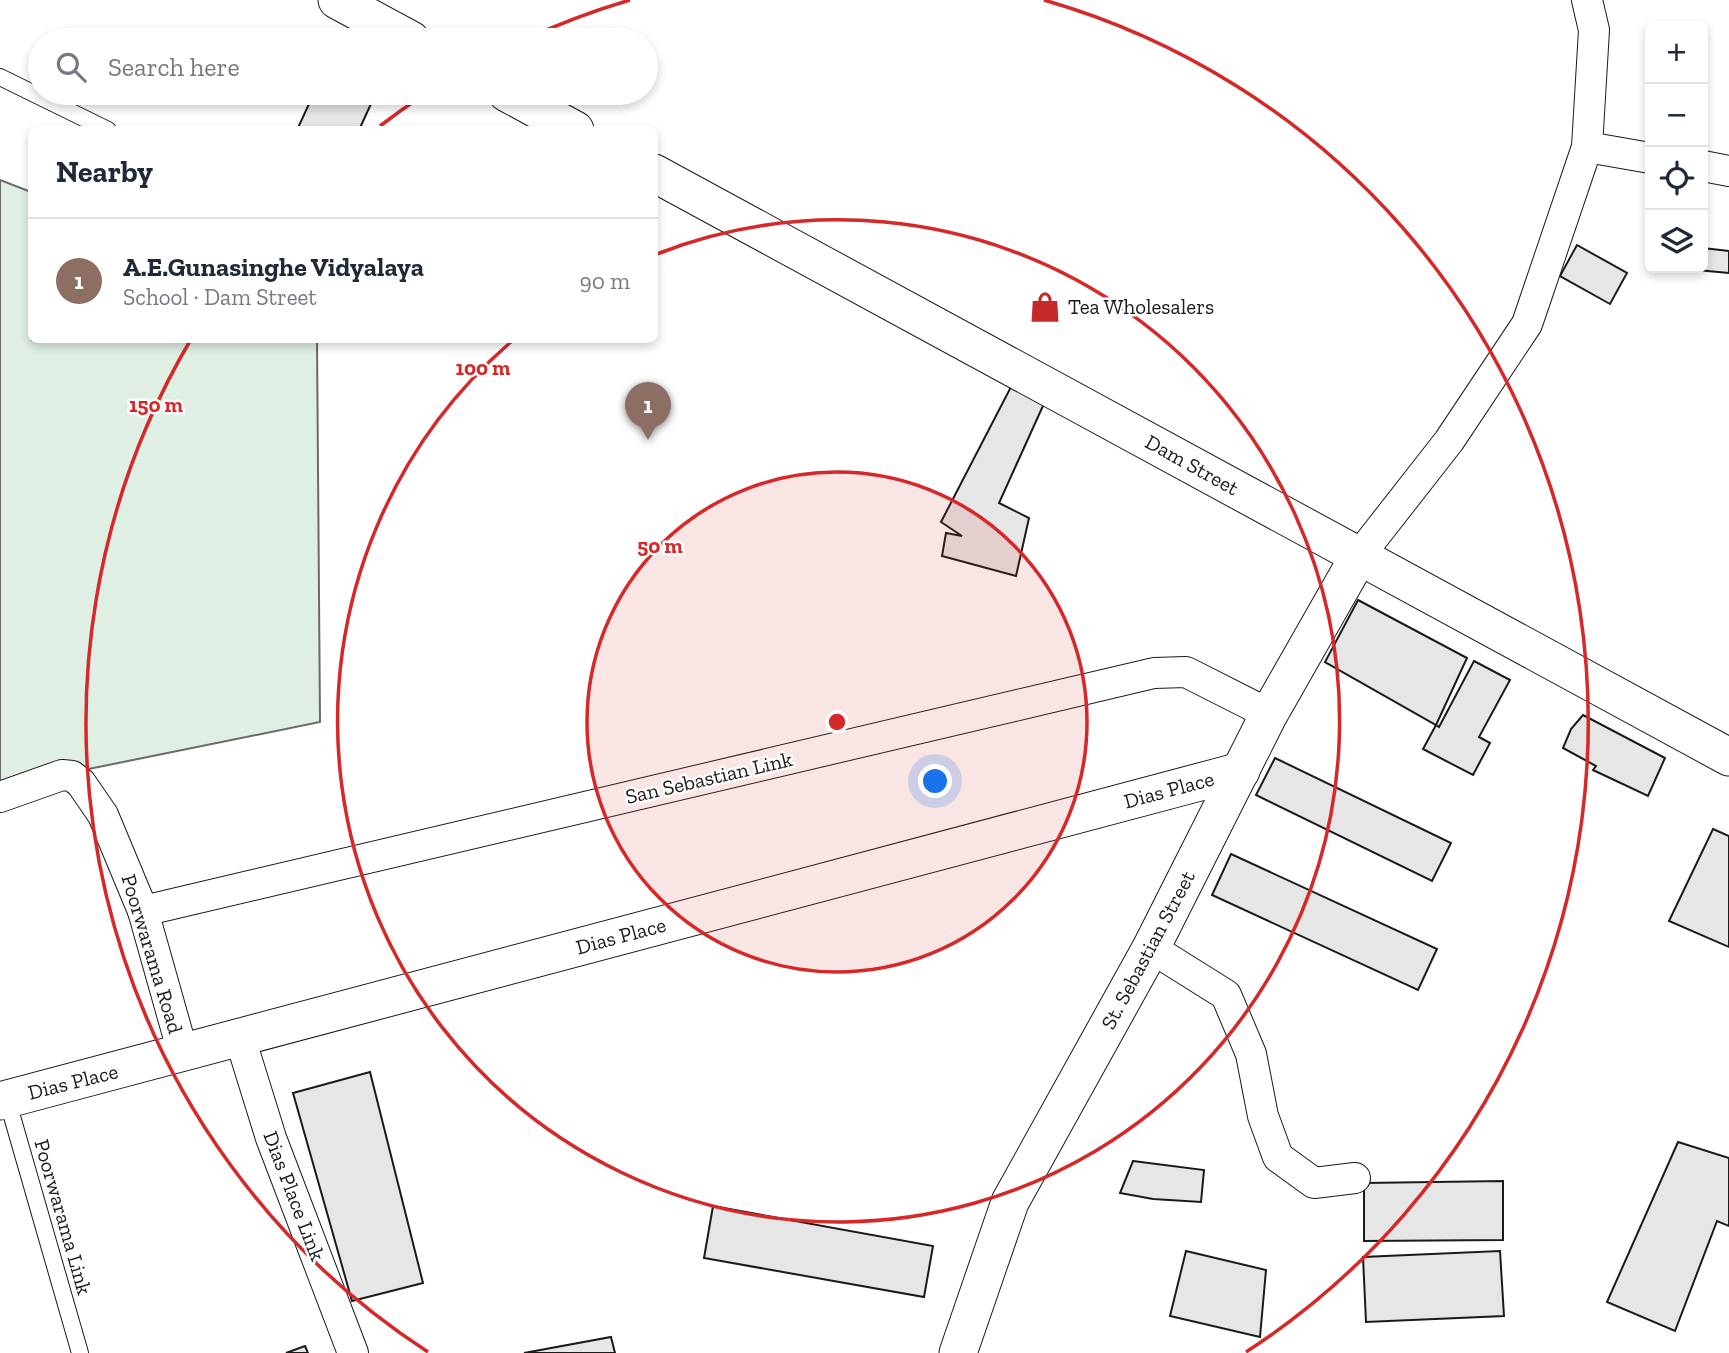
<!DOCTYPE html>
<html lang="en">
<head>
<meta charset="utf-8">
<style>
	:root { --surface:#fff; --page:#f2f2f3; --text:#1f2937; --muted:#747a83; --line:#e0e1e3; --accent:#2563eb }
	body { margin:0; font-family:"Zilla Slab",serif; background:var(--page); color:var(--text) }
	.controls { position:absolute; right:21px; top:21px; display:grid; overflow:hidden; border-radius:10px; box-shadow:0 4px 10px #0003 }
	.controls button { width:63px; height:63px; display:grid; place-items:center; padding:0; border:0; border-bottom:2px solid var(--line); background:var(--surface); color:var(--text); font:35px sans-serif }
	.you { position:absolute; left:936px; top:782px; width:24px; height:24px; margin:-18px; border:5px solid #fff; border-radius:50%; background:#1a73e8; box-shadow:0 0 0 10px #1a73e833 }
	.badge { display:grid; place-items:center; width:46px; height:46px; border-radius:50%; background:var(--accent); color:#fff; font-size:23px; font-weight:700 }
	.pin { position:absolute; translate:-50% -58px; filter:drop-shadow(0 2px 4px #0008) }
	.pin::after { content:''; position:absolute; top:37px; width:24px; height:21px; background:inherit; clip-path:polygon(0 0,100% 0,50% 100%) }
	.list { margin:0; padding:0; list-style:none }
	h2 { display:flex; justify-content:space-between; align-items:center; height:91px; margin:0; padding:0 28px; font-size:30px }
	h2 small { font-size:23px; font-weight:400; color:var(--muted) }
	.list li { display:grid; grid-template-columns:46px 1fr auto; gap:21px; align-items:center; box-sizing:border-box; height:126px; padding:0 28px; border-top:2px solid var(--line) }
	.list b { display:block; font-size:26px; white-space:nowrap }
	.list p { margin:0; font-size:23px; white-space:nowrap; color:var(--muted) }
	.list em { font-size:23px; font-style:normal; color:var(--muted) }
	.icon { flex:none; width:38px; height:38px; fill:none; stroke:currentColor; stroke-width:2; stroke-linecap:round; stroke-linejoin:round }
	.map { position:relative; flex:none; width:1729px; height:1353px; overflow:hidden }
	.search { position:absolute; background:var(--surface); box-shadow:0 4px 10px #0003; left:28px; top:28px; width:630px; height:77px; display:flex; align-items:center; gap:18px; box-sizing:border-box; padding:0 24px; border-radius:38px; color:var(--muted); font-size:26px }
	.panel { position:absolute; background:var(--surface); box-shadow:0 4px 10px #0003; left:28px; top:126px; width:630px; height:217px; border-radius:10px }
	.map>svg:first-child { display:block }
	.green { fill:#e0efe3; stroke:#6a6a6a; stroke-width:2 }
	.building { fill:#e6e6e6; stroke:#1a1a1a; stroke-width:2 }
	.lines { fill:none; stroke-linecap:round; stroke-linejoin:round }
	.service-casing { stroke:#1a1a1a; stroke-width:18 }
	.minor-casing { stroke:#1a1a1a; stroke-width:32 }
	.tertiary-casing { stroke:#1a1a1a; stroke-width:39 }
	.service { stroke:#fff; stroke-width:16 }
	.minor { stroke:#fff; stroke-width:30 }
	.tertiary { stroke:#fff; stroke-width:37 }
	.ring { fill:none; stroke:#d62828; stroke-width:3.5 }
	.labels { text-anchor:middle; stroke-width:5; stroke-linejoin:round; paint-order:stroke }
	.poi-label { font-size:21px; fill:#1a1a1a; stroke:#fff; text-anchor:start }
	.street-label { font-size:21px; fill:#1a1a1a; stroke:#fff }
	.centre { fill:#d62828; stroke:#fff; stroke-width:3.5 }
	.ring-label { font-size:21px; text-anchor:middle; font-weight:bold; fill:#d62828; stroke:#fff; stroke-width:5; stroke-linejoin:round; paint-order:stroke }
</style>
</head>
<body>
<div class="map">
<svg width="1729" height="1353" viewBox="0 0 1729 1353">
	<rect width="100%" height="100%" fill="#fff"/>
	<!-- green -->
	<path class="green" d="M0 180 31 192 32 340H317L320 722 0 787Z"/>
	<!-- building -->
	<g class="building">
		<path d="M314 93H376L359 130H297Z"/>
		<path d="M1577 245 1627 273 1610 304 1560 276Z"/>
		<path d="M1703 248 1729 251V273L1675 268H1703Z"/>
		<path d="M1014 381 1047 397 999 503 1029 518 1016 576 942 556 946 533 962 536 941 522Z"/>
		<path d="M1358 600 1467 658 1436 725 1325 662Z"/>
		<path d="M1474 661 1510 680 1479 737 1490 743 1473 775 1423 749 1436 725 1439 727Z"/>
		<path d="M1583 715 1665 758 1648 796 1593 770 1596 766 1563 748 1571 729Z"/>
		<path d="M1275 758 1451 843 1432 881 1256 795Z"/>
		<path d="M1713 829 1729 836V947L1669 921Z"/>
		<path d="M1231 854 1437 949 1418 990 1212 895Z"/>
		<path d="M370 1072 423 1283 352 1301 293 1093Z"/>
		<path d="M1678 1142 1729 1158V1226L1717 1221 1675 1331 1607 1302Z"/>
		<path d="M1133 1161 1204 1170 1201 1202 1153 1199 1120 1193Z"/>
		<path d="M1503 1181V1240L1364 1241V1183Z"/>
		<path d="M713 1206 933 1246 924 1297 704 1258Z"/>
		<path d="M1186 1251 1266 1270 1260 1337 1170 1316Z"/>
		<path d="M1500 1251 1504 1316 1366 1322 1363 1257Z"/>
		<path d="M611 1337 615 1353H524Z"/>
		<path d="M305 1346 308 1353H286Z"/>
	</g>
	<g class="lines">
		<defs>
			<g id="service">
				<path d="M0 77 108 130"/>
				<path d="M7 1099 80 1353"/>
			</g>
			<g id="minor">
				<path d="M1587 147 1650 158"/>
				<path d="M1703 166 1729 171"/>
				<path d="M1359 556 1449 441 1527 324 1587 147 1594 30 1587 0"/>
				<path d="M0 797 62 775 72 776 81 783 103 815 143 911 183 1053"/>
				<path d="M143 911 1154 673 1186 672 1269 714"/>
				<path d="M1151 948 1226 995 1251 1054 1263 1116 1278 1157 1314 1183 1355 1178"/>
				<path d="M240 1038 271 1138 353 1353"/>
			</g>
			<g id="tertiary">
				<path d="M337 0 411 40"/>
				<path d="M507 93 575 130"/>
				<path d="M654 173 1729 757"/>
				<path d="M0 1101 1241 771"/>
				<path d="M958 1353 1010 1202 1151 948 1269 714 1359 556"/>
			</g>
		</defs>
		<!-- service casing -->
		<use href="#service" class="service-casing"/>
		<!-- minor casing -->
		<use href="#minor" class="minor-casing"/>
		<!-- tertiary casing -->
		<use href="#tertiary" class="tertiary-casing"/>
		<!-- service -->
		<use href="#service" class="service"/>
		<!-- minor -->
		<use href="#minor" class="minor"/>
		<!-- tertiary -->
		<use href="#tertiary" class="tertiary"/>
	</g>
	<!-- distance rings -->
	<circle cx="837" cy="722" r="250" fill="#d62828" fill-opacity=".12"/>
	<g class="ring">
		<circle cx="837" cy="722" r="250"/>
		<path d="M657 254A501 501 0 1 1 512 341"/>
		<path d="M428 1352A751 751 0 0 1 190 341M380 126A751 751 0 0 1 422 96M526 39A751 751 0 0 1 630 0M1044 0A751 751 0 0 1 1246 1352"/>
	</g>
	<!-- icons -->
	<defs>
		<symbol id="shop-bare" viewBox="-9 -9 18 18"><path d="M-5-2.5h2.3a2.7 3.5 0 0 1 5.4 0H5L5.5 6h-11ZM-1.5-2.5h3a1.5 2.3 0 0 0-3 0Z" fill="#c62828" stroke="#fff" stroke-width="2.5" paint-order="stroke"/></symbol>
	</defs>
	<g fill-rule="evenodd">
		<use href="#shop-bare" x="1023" y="285" width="44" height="44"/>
	</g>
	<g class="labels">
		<!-- poi labels -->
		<g class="poi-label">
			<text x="1068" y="314">Tea Wholesalers</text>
		</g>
		<!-- street labels -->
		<g class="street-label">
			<text transform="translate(1192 465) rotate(29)" y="7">Dam Street</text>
			<text transform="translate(709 778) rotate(-13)" y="7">San Sebastian Link</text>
			<text transform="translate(1169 790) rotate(-15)" y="7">Dias Place</text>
			<text transform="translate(621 936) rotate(-15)" y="7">Dias Place</text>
			<text transform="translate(1148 950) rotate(-62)" y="7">St. Sebastian Street</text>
			<text transform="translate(152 954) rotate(73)" y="7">Poorwarama Road</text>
			<text transform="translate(73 1082) rotate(-14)" y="7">Dias Place</text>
			<text transform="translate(294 1196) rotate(69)" y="7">Dias Place Link</text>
			<text transform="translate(63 1217) rotate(74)" y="7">Poorwarama Link</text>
		</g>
	</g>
	<circle cx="837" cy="722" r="10" class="centre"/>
	<g class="ring-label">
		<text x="483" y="375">100 m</text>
		<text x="156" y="412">150 m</text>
		<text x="660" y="553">50 m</text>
	</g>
</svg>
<div class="controls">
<button>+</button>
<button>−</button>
<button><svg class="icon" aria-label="locate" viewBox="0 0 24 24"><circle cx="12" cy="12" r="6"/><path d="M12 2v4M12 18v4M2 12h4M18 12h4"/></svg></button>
<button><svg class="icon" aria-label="layers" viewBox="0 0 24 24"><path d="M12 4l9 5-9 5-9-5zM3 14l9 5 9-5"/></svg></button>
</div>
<div class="you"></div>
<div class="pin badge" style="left:648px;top:440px;background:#8d6e63">1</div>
<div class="search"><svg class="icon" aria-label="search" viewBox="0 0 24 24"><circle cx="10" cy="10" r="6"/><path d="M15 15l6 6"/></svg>Search here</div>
<section class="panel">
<h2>Nearby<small></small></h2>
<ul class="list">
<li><span class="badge" style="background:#8d6e63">1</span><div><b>A.E.Gunasinghe Vidyalaya</b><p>School · Dam Street</p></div><em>90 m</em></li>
</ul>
</section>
</div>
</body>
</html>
